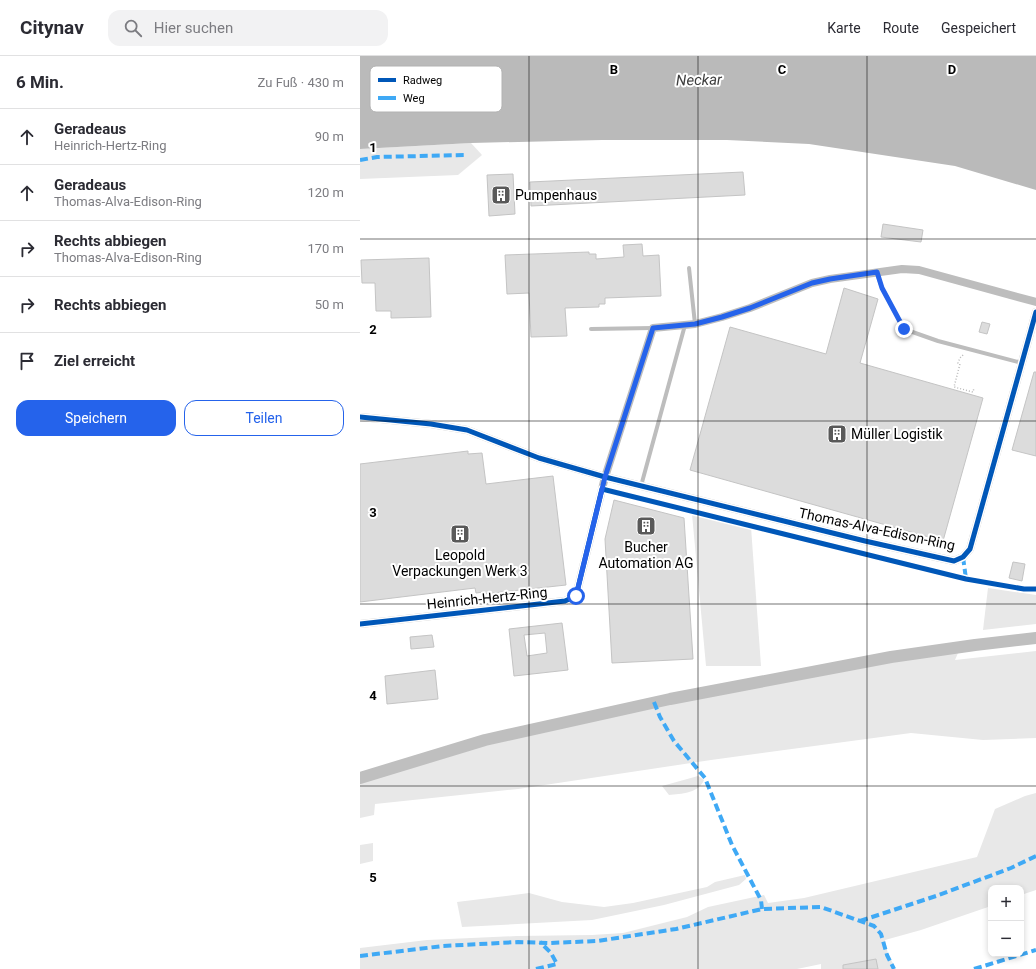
<!DOCTYPE html>
<html lang="de">
<head>
<meta charset="utf-8">
<style>
	:root { --surface:#fff; --page:#f2f2f3; --text:#2b2b33; --muted:#7c7c81; --line:#e1e1e2; --accent:#2563eb }
	body { margin:0; font-family:Roboto,sans-serif; background:var(--page); color:var(--text) }
	.controls { position:absolute; right:12px; bottom:12px; display:grid; overflow:hidden; border-radius:8px; box-shadow:0 2px 6px #0003 }
	.controls button { width:36px; height:36px; display:grid; place-items:center; padding:0; border:0; border-bottom:1px solid var(--line); background:var(--surface); color:var(--text); font:20px sans-serif }
	.stop { position:absolute; width:12px; height:12px; margin:-9px; border:3px solid #2563eb; border-radius:50%; background:#fff }
	.stop.end { background:#2563eb; border-color:#fff; box-shadow:0 1px 4px #0008 }
	.list { margin:0; padding:0; list-style:none }
	h2 { display:flex; justify-content:space-between; align-items:center; height:52px; margin:0; padding:0 16px; font-size:17px }
	h2 small { font-size:13px; font-weight:400; color:var(--muted) }
	.list li { display:grid; grid-template-columns:26px 1fr auto; gap:12px; align-items:center; box-sizing:border-box; height:56px; padding:0 16px; border-top:1px solid var(--line) }
	.list b { display:block; font-size:15px; white-space:nowrap }
	.list p { margin:0; font-size:13px; white-space:nowrap; color:var(--muted) }
	.list em { font-size:13px; font-style:normal; color:var(--muted) }
	.actions { display:flex; gap:8px; padding:12px 16px }
	.actions a { flex:1; padding:9px 0; border:1px solid var(--accent); border-radius:12px; text-align:center; font-size:14px; color:var(--accent) }
	.actions .main { background:var(--accent); color:#fff }
	.icon { flex:none; width:22px; height:22px; fill:none; stroke:currentColor; stroke-width:2; stroke-linecap:round; stroke-linejoin:round }
	.map { position:relative; flex:none; width:676px; height:913px; overflow:hidden }
	header { display:flex; align-items:center; gap:24px; box-sizing:border-box; height:56px; padding:0 20px; background:var(--surface); border-bottom:1px solid var(--line) }
	header strong { font-size:19px }
	nav { display:flex; gap:22px; margin-inline-start:auto; font-size:14px }
	.search { width:280px; height:36px; background:var(--page); display:flex; align-items:center; gap:10px; box-sizing:border-box; padding:0 14px; border-radius:12px; color:var(--muted); font-size:15px }
	main { display:flex }
	aside { flex:1; background:var(--surface) }
	.map>svg:first-child { display:block }
	.green { fill:#e8e8e8 }
	.water { fill:#bababa }
	.building { fill:#dcdcdc; stroke:#c4c4c4; fill-rule:evenodd }
	.lines { fill:none; stroke-linecap:round; stroke-linejoin:round }
	.path { stroke:#b8b8b8; stroke-width:1.5; stroke-dasharray:1 2; stroke-linecap:butt }
	.service { stroke:#bdbdbd; stroke-width:4 }
	.minor { stroke:#bdbdbd; stroke-width:8 }
	.secondary { stroke:#bfbfbf; stroke-width:12 }
	.quiet { stroke:#3fa9f5; stroke-width:4; stroke-dasharray:8 4; stroke-linecap:butt }
	.cycleway-casing { stroke:#fff; stroke-width:8 }
	.cycleway { stroke:#0057b8; stroke-width:5 }
	.route { stroke:#2563eb; stroke-width:5 }
	.grid { fill:none; stroke:#000; stroke-width:1; stroke-opacity:0.55 }
	.labels { text-anchor:middle; stroke-width:4; stroke-linejoin:round; paint-order:stroke }
	.poi-label { font-size:14px; fill:#000; stroke:#fff; text-anchor:start }
	.street-label { font-size:14px; fill:#000; stroke:#fff }
	.water-label { font-size:15px; font-style:italic; fill:#3e3e3e; stroke:#fff }
	.key { fill:#fff; stroke:#b2b2b2; stroke-width:1 }
	.key-label { font-size:11px; fill:#000 }
	.grid-label { font-size:13px; text-anchor:middle; font-weight:bold; fill:#000; stroke:#fff; stroke-width:4; stroke-linejoin:round; paint-order:stroke }
</style>
</head>
<body>
<header>
<strong>Citynav</strong>
<div class="search"><svg class="icon" aria-label="search" viewBox="0 0 24 24"><circle cx="10" cy="10" r="6"/><path d="M15 15l6 6"/></svg>Hier suchen</div>
<nav><a>Karte</a><a>Route</a><a>Gespeichert</a></nav>
</header>
<main>
<aside>
<h2>6 Min.<small>Zu Fuß · 430 m</small></h2>
<ul class="list">
<li><svg class="icon" aria-label="ahead" viewBox="0 0 24 24"><path d="M12 20V5M6 11l6-6 6 6"/></svg><div><b>Geradeaus</b><p>Heinrich-Hertz-Ring</p></div><em>90 m</em></li>
<li><svg class="icon" aria-label="ahead" viewBox="0 0 24 24"><path d="M12 20V5M6 11l6-6 6 6"/></svg><div><b>Geradeaus</b><p>Thomas-Alva-Edison-Ring</p></div><em>120 m</em></li>
<li><svg class="icon" aria-label="right" viewBox="0 0 24 24"><path d="M7 20v-9h11M14 6l5 5-5 5"/></svg><div><b>Rechts abbiegen</b><p>Thomas-Alva-Edison-Ring</p></div><em>170 m</em></li>
<li><svg class="icon" aria-label="right" viewBox="0 0 24 24"><path d="M7 20v-9h11M14 6l5 5-5 5"/></svg><div><b>Rechts abbiegen</b></div><em>50 m</em></li>
<li><svg class="icon" aria-label="arrive" viewBox="0 0 24 24"><path d="M6 21V4h12l-3 4 3 4H6"/></svg><div><b>Ziel erreicht</b></div></li>
</ul>
<div class="actions"><a class="main">Speichern</a><a>Teilen</a></div>
</aside>
<div class="map">
<svg width="676" height="913" viewBox="0 0 676 913">
	<rect width="100%" height="100%" fill="#fff"/>
	<!-- green -->
	<g class="green">
		<path d="M111 87 122 99 98 119 0 123V93Z"/>
		<path d="M332 458 391 471 401 610H346Z"/>
		<path d="M628 532 676 539V568L623 574Z"/>
		<path d="M676 595V682L623 684 551 677 351 704 158 733 15 748 14 759 0 762V725L126 688 231 663 531 605 598 597 595 604Z"/>
		<path d="M338 720 344 724C339 737 321 738 309 739L302 730Z"/>
		<path d="M676 737V834L661 839V832H631V850L561 874 525 884 528 898 536 913H461V908L437 913H0V892L67 884 157 880 232 879 263 877 327 861 348 851 404 839 408 847 444 842 617 801 635 753 665 740Z"/>
		<path d="M13 787V805L0 808V789Z"/>
		<path d="M385 819 386 823 379 829 304 849 232 864 102 871 97 846 169 837 202 846 244 851 273 847 347 831 355 826Z"/>
	</g>
	<!-- water -->
	<path class="water" d="M0 0H676V134L595 110 449 88 367 84H242L111 87 0 93Z"/>
	<!-- building -->
	<g class="building">
		<path d="M383 116 385 139 171 150 170 126Z"/>
		<path d="M153 118 155 158 129 160 127 119Z"/>
		<path d="M523 168 563 174 561 186 521 181Z"/>
		<path d="M282 188 283 200 299 199 301 240 245 242V248H239V251L205 252 207 280 171 281 169 237 147 238 145 199 229 196V198H236V203L264 201 263 189Z"/>
		<path d="M69 202 71 261 31 262V255H16L15 227H2L1 204Z"/>
		<path d="M484 232 518 243 500 307 623 342 583 485 330 414 370 271 466 298Z"/>
		<path d="M622 266 630 268 627 278 619 276Z"/>
		<path d="M674 316H676V400L652 394Z"/>
		<path d="M108 395V398L122 397 126 428 193 420 206 529 124 538V536L116 537 115 532 0 546V408Z"/>
		<path d="M254 444 324 462 333 603 252 607 245 483Z"/>
		<path d="M653 506 665 508 662 525 649 522Z"/>
		<path d="M202 567 208 614 154 620 149 573ZM185 577 187 597 167 600 164 579Z"/>
		<path d="M72 579 74 591 51 593 50 581Z"/>
		<path d="M75 614 78 643 27 648 25 620Z"/>
		<path d="M516 903 518 913H483V909Z"/>
	</g>
	<g class="lines">
		<!-- path -->
		<path class="path" d="M603 299 600 302 598 307 600 308 594 331 613 336 614 332"/>
		<!-- service -->
		<g class="service">
			<path d="M329 212 335 268"/>
			<path d="M517 217 522 232 544 273 578 285 662 307"/>
			<path d="M231 273 293 272"/>
			<path d="M281 430 325 269"/>
		</g>
		<!-- minor -->
		<g class="minor">
			<path d="M0 361 71 368 107 374 179 402 245 421 505 485 594 505 603 501 610 493 676 256"/>
			<path d="M0 568 205 545 216 540 245 421 293 272 335 268 362 261 390 252 452 227 470 223 542 213 559 214 676 246"/>
		</g>
		<!-- secondary -->
		<path class="secondary" d="M0 722 125 684 310 643 531 601 615 589 676 582"/>
		<!-- quiet -->
		<g class="quiet">
			<path d="M0 104 17 101 106 99"/>
			<path d="M603 501 606 523"/>
			<path d="M294 646 300 661 314 685 345 722 372 789 401 844 402 853"/>
			<path d="M500 865 576 840 651 812 676 800"/>
			<path d="M0 900 83 890 158 886 190 887 237 885 316 873 402 853 461 851 514 870 521 878 527 899 534 913"/>
			<path d="M176 913 197 908 191 897 180 886"/>
			<path d="M614 913 676 894"/>
		</g>
		<defs>
			<g id="cycleway">
				<path d="M0 361 71 368 107 374 179 402 245 421 505 485 594 505 603 501 610 493 676 256"/>
				<path d="M0 568 205 545 216 540 242 433 606 523 664 533H676"/>
			</g>
		</defs>
		<!-- cycleway casing -->
		<use href="#cycleway" class="cycleway-casing"/>
		<!-- cycleway -->
		<use href="#cycleway" class="cycleway"/>
	</g>
	<g class="lines">
		<!-- route -->
		<path class="route" d="M216 540 245 421 293 272 335 268 362 261 390 252 452 227 470 223 517 216 522 232 544 273"/>
	</g>
	<!-- grid -->
	<path class="grid" d="M169 0V913M338 0V913M507 0V913M0 183H676M0 365H676M0 548H676M0 730H676"/>
	<!-- icons -->
	<defs>
		<symbol id="building-square" viewBox="-11 -11 22 22"><rect x="-9" y="-9" width="18" height="18" rx="4" fill="#595959" stroke="#fff"/><path d="M-4-6H4V6H1V3H-1V6H-4ZM-2.5-4.3h1.7v1.8h-1.7ZM.8-4.3h1.7v1.8H.8ZM-2.5-1h1.7V.8h-1.7ZM.8-1h1.7V.8H.8Z" fill="#fff"/></symbol>
	</defs>
	<g fill-rule="evenodd">
		<use href="#building-square" x="130" y="128" width="22" height="22"/>
		<use href="#building-square" x="466" y="367" width="22" height="22"/>
		<use href="#building-square" x="275" y="459" width="22" height="22"/>
		<use href="#building-square" x="89" y="467" width="22" height="22"/>
	</g>
	<g class="labels">
		<!-- poi labels -->
		<g class="poi-label">
			<text x="155" y="144">Pumpenhaus</text>
			<text x="491" y="383">Müller Logistik</text>
			<text x="286" y="496" text-anchor="middle">Bucher<tspan x="286" dy="16">Automation AG</tspan></text>
			<text x="100" y="504" text-anchor="middle">Leopold<tspan x="100" dy="16">Verpackungen Werk 3</tspan></text>
		</g>
		<!-- street labels -->
		<g class="street-label">
			<text transform="translate(517 473) rotate(12)" y="5">Thomas-Alva-Edison-Ring</text>
			<text transform="translate(127 542) rotate(-6)" y="5">Heinrich-Hertz-Ring</text>
		</g>
		<!-- water labels -->
		<g class="water-label">
			<text transform="translate(339 24) rotate(-1)" y="5">Neckar</text>
		</g>
	</g>
	<!-- legend -->
	<rect x="10" y="10" width="132" height="46" rx="6" class="key"/>
	<rect x="18" y="22" width="18" height="4" fill="#0057b8"/>
	<rect x="18" y="40" width="18" height="4" fill="#3fa9f5"/>
	<g class="key-label">
		<text x="43" y="28">Radweg</text>
		<text x="43" y="46">Weg</text>
	</g>
	<g class="grid-label">
		<text x="254" y="18">B</text>
		<text x="422" y="18">C</text>
		<text x="592" y="18">D</text>
		<text x="13" y="96">1</text>
		<text x="13" y="278">2</text>
		<text x="13" y="461">3</text>
		<text x="13" y="644">4</text>
		<text x="13" y="826">5</text>
	</g>
</svg>
<div class="controls">
<button>+</button>
<button>−</button>
</div>
<div class="stop" style="left:216px;top:540px"></div>
<div class="stop end" style="left:544px;top:273px"></div>
</div>
</main>
</body>
</html>
